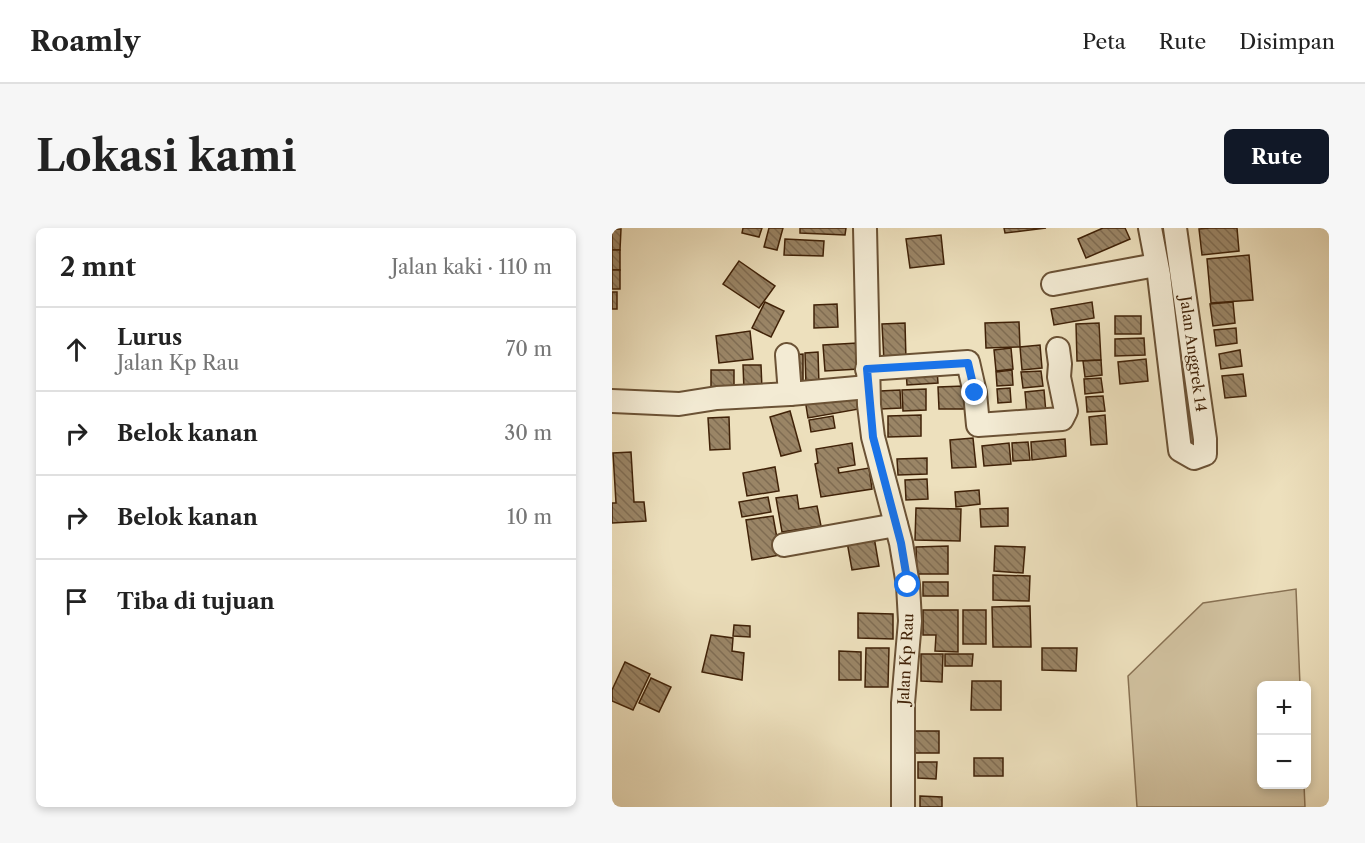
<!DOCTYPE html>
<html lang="id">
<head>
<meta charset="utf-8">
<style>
	:root { --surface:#fff; --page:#f6f6f6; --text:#222; --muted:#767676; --line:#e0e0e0; --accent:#111827 }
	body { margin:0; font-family:"Libre Caslon Text",serif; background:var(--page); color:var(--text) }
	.controls { position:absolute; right:18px; bottom:18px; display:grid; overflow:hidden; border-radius:9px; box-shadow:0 3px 9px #0003 }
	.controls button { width:54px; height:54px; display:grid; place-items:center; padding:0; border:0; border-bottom:2px solid var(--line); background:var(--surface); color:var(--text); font:30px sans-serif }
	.stop { position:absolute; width:18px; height:18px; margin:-14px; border:4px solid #1a73e8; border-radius:50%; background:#fff }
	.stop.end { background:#1a73e8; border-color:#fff; box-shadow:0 2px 6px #0008 }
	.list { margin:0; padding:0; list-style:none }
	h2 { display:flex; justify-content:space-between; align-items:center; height:78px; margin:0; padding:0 24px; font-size:26px }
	h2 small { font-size:20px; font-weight:400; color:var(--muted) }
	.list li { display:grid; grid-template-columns:39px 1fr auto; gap:18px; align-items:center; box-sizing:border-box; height:84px; padding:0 24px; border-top:2px solid var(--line) }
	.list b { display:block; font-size:22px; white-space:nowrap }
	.list p { margin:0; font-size:20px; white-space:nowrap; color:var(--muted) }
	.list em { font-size:20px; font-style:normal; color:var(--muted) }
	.icon { flex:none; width:33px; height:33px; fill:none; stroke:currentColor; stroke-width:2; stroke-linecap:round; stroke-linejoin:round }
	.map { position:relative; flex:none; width:717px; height:579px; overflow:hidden; border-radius:9px }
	header { display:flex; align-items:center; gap:36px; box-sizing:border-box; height:84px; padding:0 30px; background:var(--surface); border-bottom:2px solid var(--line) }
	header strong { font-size:28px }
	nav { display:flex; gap:33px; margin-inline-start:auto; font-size:21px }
	.intro { display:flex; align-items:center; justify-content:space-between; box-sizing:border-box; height:144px; padding:0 36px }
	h1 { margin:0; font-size:42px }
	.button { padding:15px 27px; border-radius:9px; background:var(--accent); color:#fff; font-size:21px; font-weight:700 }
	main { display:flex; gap:36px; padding:0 36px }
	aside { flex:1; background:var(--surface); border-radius:9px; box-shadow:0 3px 9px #0003 }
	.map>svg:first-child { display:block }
	.pitch { fill:#d0c09e; stroke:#887153; stroke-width:1.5 }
	.building { fill:url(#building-back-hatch); stroke:#402208; stroke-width:1.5 }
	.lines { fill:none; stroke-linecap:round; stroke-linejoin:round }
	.minor-casing { stroke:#6b5235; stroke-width:26 }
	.minor { stroke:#f3ebd4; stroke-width:22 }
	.route { stroke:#1a73e8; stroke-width:8 }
	.labels { text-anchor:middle; stroke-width:4.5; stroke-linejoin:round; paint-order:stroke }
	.street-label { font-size:15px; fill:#402208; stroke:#f3ebd4 }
</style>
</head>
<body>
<header>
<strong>Roamly</strong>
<nav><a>Peta</a><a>Rute</a><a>Disimpan</a></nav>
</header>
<div class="intro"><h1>Lokasi kami</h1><a class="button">Rute</a></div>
<main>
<aside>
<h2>2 mnt<small>Jalan kaki · 110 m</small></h2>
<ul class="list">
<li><svg class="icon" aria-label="ahead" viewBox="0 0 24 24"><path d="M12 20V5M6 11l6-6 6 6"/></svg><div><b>Lurus</b><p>Jalan Kp Rau</p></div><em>70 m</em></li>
<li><svg class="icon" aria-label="right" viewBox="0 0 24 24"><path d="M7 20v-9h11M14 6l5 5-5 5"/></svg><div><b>Belok kanan</b></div><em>30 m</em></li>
<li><svg class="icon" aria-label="right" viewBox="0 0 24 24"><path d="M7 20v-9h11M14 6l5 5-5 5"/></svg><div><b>Belok kanan</b></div><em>10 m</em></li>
<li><svg class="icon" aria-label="arrive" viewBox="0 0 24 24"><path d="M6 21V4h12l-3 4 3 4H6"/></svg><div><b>Tiba di tujuan</b></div></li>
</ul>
</aside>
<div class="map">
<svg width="717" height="579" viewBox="0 0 717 579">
	<defs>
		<pattern id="building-back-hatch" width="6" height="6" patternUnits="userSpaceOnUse" patternTransform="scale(1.5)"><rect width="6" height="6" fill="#9a8566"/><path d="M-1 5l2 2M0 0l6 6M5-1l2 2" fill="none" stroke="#7f6c52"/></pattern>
	</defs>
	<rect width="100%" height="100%" fill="#ede0bd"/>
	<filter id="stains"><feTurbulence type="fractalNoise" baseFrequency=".00333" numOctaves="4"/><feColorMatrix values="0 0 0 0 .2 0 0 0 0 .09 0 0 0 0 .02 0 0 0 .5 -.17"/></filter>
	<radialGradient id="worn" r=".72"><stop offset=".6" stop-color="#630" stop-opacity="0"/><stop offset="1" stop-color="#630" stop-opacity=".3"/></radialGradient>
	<!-- pitch -->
	<path class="pitch" d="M684 361 688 457 650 458V556L692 557 693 579H525L516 448 591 375Z"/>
	<!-- building -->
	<g class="building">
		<path d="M131 0H150L147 9 130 5Z"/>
		<path d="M157 0H171L165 22 152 19Z"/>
		<path d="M188 0H234L233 7 188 5Z"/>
		<path d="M392 0H434L393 5Z"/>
		<path d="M491 0H513L518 11 474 30 466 11Z"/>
		<path d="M598 0H625L627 23 590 27 587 1Z"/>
		<path d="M0 1H9L8 22H0Z"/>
		<path d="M329 7 332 36 298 40 294 11Z"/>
		<path d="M173 11 212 13 211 28 172 27Z"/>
		<rect x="0" y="22" width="8" height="20"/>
		<path d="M637 27 641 72 599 75 595 31Z"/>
		<path d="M127 33 163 58 147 80 111 56Z"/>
		<rect x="0" y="42" width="8" height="19"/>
		<rect x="0" y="64" width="5" height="17"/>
		<path d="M153 74 172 83 159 109 140 100Z"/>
		<path d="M480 74 482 90 442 97 439 81Z"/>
		<path d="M621 74 623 95 601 98 598 76Z"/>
		<path d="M225 76 226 99 202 100V77Z"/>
		<rect x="503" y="88" width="26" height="18"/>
		<path d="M407 94 408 119 374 120 373 95Z"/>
		<path d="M293 95 294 132 272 133 270 96Z"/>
		<path d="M487 95 489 132 465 133 464 96Z"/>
		<path d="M624 100 625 115 604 118 602 102Z"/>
		<path d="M138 103 141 131 107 135 104 108Z"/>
		<path d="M532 110 533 127 503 128V111Z"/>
		<path d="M245 115 247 141 213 143 211 117Z"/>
		<path d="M428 117 430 140 410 142 408 119Z"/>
		<path d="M399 120 401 141 384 143 382 122Z"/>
		<path d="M628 122 630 138 609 141 607 126Z"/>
		<path d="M206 124 207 157 194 158 193 125Z"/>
		<path d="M191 126V161H180L179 127Z"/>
		<path d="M534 131 536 153 508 156 506 134Z"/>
		<path d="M489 132 490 147 473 149 471 133Z"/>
		<path d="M131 137H149L150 161 132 162Z"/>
		<path d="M99 142H122V161L99 160Z"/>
		<path d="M325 142 326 155 295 157 294 143Z"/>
		<path d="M400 142 401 157 385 158 384 144Z"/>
		<path d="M429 143 431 158 411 160 409 144Z"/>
		<path d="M631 146 634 168 613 170 610 148Z"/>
		<path d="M489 150 491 164 473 166 472 151Z"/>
		<path d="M352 158 353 181H327L326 159Z"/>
		<path d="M398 160 399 174 386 175 385 161Z"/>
		<path d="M314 161V182L291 183 290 162Z"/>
		<path d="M288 162 289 180 269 181 268 163Z"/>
		<path d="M432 162 434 185 415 187 413 164Z"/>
		<path d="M244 163 247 181 196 190 193 171Z"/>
		<path d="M491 168 493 183 475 184 474 169Z"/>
		<path d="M178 183 189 223 169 228 158 189Z"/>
		<path d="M309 187V208L276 209V188Z"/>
		<path d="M493 187 495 216 479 217 477 189Z"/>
		<path d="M221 188 223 200 199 204 197 192Z"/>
		<path d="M117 189 118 221 98 222 96 190Z"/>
		<path d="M361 210 364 239 340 240 338 212Z"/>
		<path d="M453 211 454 228 420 232 419 214Z"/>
		<path d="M416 214 418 232 401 233 400 215Z"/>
		<path d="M240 215 243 237 226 240 227 245 257 240 260 261 209 269 203 236 206 235 204 221Z"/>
		<path d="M397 215 399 236 372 238 370 218Z"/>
		<path d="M19 224 22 274H32L34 293 0 295V275H4L1 225Z"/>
		<path d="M315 230V246L286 247 285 231Z"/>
		<path d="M163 239 167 263 135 268 131 245Z"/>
		<path d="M315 251 316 271 294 272 293 252Z"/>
		<path d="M367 262 368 276 344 279 343 264Z"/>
		<path d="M185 267 187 281 205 278 209 298 170 304 164 270Z"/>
		<path d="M156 269 159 284 130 289 127 274Z"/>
		<path d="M304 280 349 281 348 313 303 312Z"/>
		<path d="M396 280V298L369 299 368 281Z"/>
		<path d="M161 288 168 327 140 332 134 292Z"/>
		<path d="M261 303 267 338 240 342 234 308Z"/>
		<path d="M336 318V346H305L304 319Z"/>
		<path d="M383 318 413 319 411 345 382 343Z"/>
		<path d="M381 347 418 348 417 373 381 372Z"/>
		<rect x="311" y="354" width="25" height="14"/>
		<path d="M418 378 419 419H381L380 379Z"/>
		<path d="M311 382H346V424L323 423 324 407H311Z"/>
		<rect x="351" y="382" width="23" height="34"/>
		<path d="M246 385 281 386V411L246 410Z"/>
		<path d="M122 397 138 398V409L121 408Z"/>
		<path d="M99 407 121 410 120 423 132 425 130 452 90 444Z"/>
		<path d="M254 420H277L276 459H253Z"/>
		<path d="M430 420H465L464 443 430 442Z"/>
		<path d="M227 423 249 424V452H227Z"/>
		<path d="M309 426H331L330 454 309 453Z"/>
		<path d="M333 426H361L360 438H333Z"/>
		<path d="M13 434 38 446 21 482 0 473V462Z"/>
		<path d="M39 450 59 459 47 484 27 475Z"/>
		<path d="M360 453H389V482H359Z"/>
		<rect x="303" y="503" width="24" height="22"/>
		<rect x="362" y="530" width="29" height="18"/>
		<path d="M306 534H325L324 551 306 550Z"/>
		<path d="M308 568 330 569V579H308Z"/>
	</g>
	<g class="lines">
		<defs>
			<g id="minor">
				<path d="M253 0 257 177 261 209 289 315 296 357 298 393 291 475V579"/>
				<path d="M538 0 547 47 568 222 582 230 593 226V211L563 0"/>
				<path d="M441 56 544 37"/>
				<path d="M175 127 178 166 256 159"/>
				<path d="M255 141 356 134 363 165 366 197 450 191 454 183 447 149 448 136 446 121"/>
				<path d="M0 173 67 176 105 170 178 166"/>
				<path d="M172 317 284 297"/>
			</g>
		</defs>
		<!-- minor casing -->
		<use href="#minor" class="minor-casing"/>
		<!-- minor -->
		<use href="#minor" class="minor"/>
	</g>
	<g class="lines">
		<!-- route -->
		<path class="route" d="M296 357 289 315 261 209 255 141 356 135 363 165"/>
	</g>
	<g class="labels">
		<!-- street labels -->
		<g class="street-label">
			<text transform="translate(581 126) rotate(82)" y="5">Jalan Anggrek 14</text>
			<text transform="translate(294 431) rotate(-87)" y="5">Jalan Kp Rau</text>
		</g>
	</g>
	<rect width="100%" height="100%" filter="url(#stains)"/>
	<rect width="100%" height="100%" fill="url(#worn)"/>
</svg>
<div class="controls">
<button>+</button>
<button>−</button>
</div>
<div class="stop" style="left:296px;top:357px"></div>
<div class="stop end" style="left:363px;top:165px"></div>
</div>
</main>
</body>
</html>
